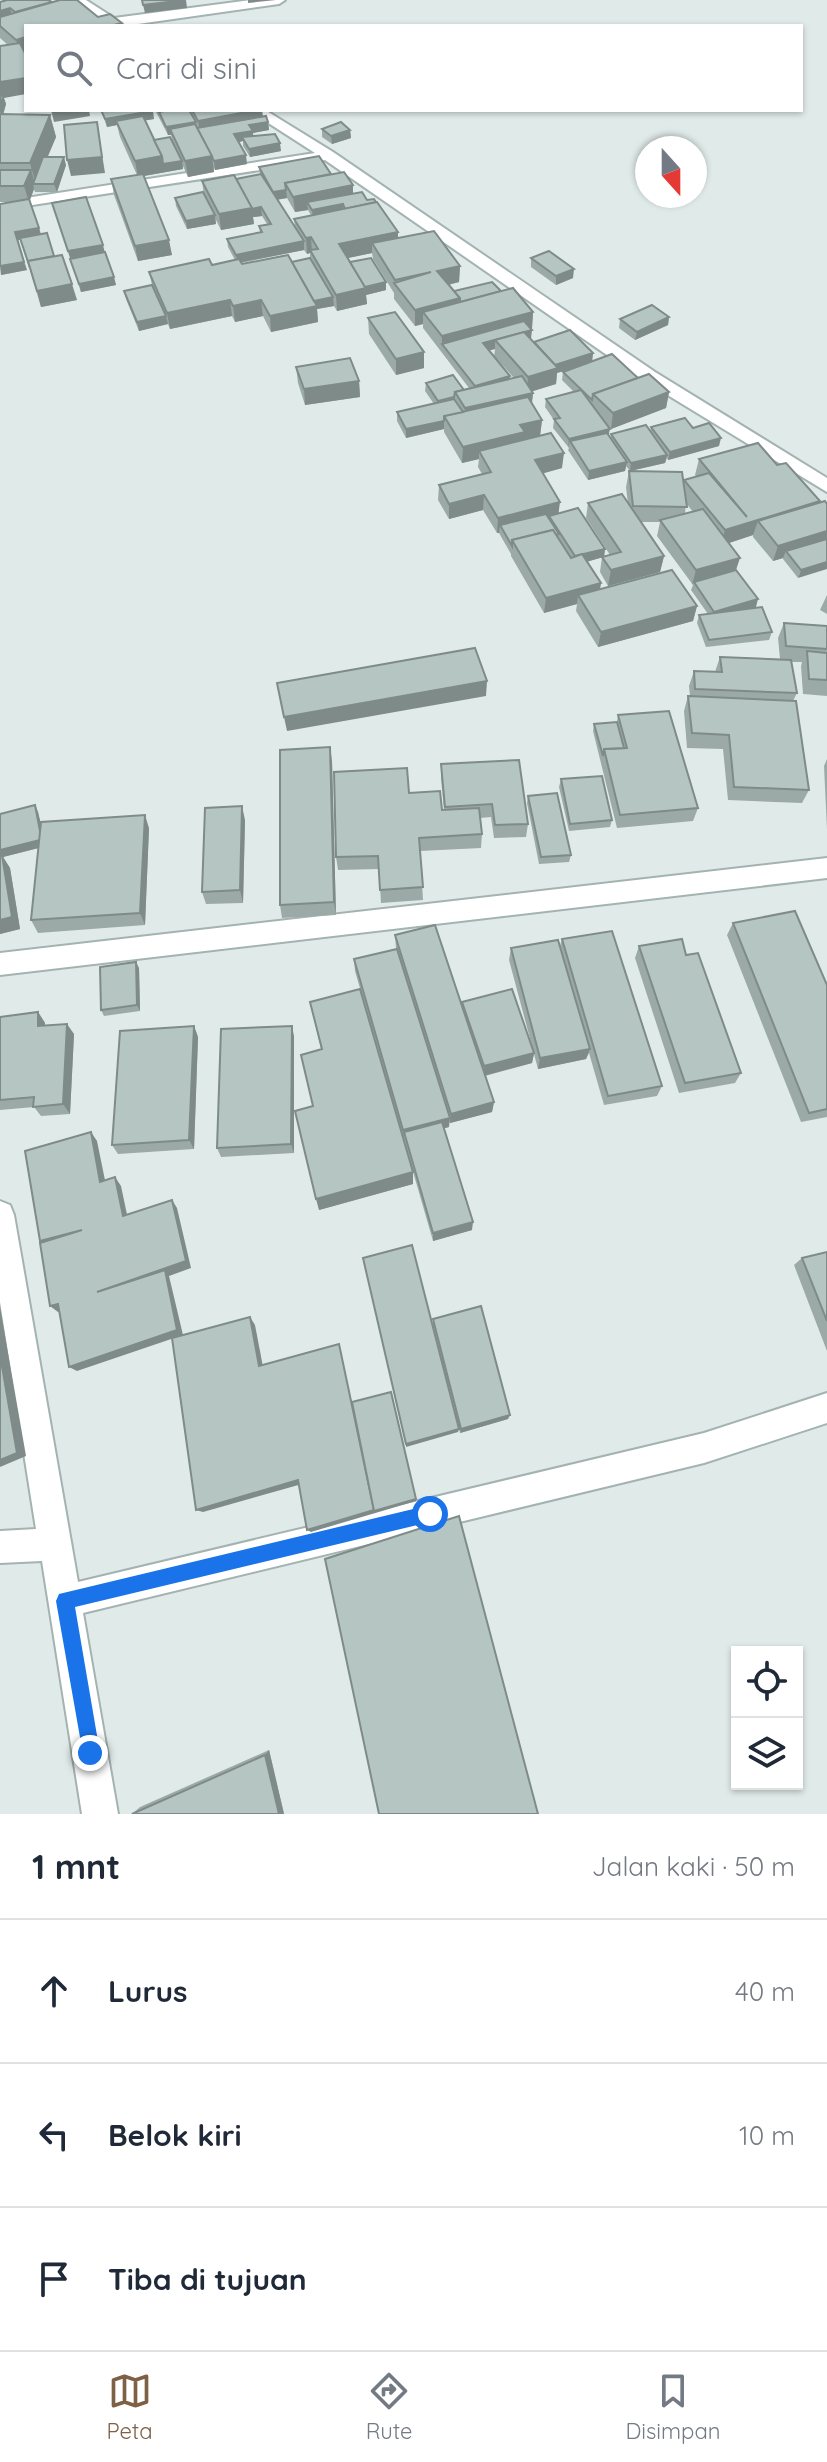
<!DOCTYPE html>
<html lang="id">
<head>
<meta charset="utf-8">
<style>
	:root { --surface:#fff; --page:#f2f2f3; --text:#1f2937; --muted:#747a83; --line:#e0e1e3; --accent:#7e6045 }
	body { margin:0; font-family:Quicksand,sans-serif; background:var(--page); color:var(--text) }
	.controls { position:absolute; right:24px; bottom:24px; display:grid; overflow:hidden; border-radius:0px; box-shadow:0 2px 6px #0004 }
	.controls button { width:72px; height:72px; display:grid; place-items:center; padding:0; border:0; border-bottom:2px solid var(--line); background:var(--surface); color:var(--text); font:40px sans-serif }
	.compass { position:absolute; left:635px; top:136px; width:72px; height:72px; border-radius:50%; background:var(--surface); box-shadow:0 2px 6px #0004; rotate:159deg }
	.stop { position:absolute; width:24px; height:24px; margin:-18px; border:6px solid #1a73e8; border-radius:50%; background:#fff }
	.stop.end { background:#1a73e8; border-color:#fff; box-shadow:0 2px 8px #0008 }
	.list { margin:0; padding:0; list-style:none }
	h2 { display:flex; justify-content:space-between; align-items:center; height:104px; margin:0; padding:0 32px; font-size:34px }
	h2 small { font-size:26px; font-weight:400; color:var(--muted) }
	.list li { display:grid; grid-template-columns:52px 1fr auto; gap:24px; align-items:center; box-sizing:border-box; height:144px; padding:0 32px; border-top:2px solid var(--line) }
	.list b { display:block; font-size:30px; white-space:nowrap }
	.list em { font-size:26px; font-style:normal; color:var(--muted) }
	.icon { flex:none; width:44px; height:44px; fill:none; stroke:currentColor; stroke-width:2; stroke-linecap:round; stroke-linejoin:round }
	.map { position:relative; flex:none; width:827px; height:1814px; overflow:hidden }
	.search { position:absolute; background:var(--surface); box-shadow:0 2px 6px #0004; left:24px; right:24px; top:24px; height:88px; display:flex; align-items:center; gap:20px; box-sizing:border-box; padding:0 28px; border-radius:0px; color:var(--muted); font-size:30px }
	.sheet { height:536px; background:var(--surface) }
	nav { display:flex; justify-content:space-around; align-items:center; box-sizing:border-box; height:112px; border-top:2px solid var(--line); background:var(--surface); font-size:22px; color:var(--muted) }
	nav a { display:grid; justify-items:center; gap:4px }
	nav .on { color:var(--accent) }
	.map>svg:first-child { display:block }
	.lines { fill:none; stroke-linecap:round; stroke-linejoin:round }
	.minor-casing { stroke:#a3b3b1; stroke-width:4 }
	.minor { fill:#fff; fill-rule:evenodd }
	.wall { fill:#9caaa7; fill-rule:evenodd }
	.shaded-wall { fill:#7f8b88 }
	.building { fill:#b5c6c2; stroke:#7f8b88; stroke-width:2 }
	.route { fill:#1a73e8 }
</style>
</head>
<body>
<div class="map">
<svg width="827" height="1814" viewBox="0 0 827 1814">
	<rect width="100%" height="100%" fill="#e0ebe9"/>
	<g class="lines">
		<defs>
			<g id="minor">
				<path d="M72 0H86L114 18 251 0H285L279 4 124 26 107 25Z"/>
				<path d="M248 110H265L333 152 655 372 827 478V492L643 380 325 160 0 210V202L315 153Z"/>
				<path d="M827 858V878L0 975V953Z"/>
				<path d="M0 1201 10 1205 14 1215 78 1582 704 1433 827 1393V1423L704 1463 83 1613 118 1814H82L42 1561 0 1563V1531L36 1529 0 1302Z"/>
			</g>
		</defs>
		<!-- minor casing -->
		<use href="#minor" class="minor-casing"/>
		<!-- minor -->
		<use href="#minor" class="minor"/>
	</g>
	<!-- wall -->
	<g class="wall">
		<path d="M0 2H52L98 17 122 23V26H26V54L4 98 6 104 3 114 50 115 56 137 47 157 66 165 57 192H35L34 189 30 200 41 234 77 300 41 307 21 240H18L27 270 1 275 11 202H0V46L8 45 0 38Z"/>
		<path d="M101 110 154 119 145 120 154 140H172L171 135H168L155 110H262L263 117 268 122 269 130 253 133V136L281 151 250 157 243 146V141L239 142 247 164 215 170 214 167V172L188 177 183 166V169L144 176 172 255 138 261 114 195 111 179 137 175 120 137 117 125 107 127Z"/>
		<path d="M322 129 350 130 351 138 332 144 322 137Z"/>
		<path d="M259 167 331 174 353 193 398 238 460 266 459 282 449 285 454 291H501L533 312 532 328H530L531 339 534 342 593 353 592 361 638 378 669 392 666 408 611 429 608 427 609 436 610 439 611 434 650 431 651 427 693 428 719 446 668 460 667 458 665 463 630 471 626 466 625 471 588 480 568 450 569 448 553 428 554 420 545 407 546 399 574 392 562 380 563 372 587 363 557 373 556 384 532 391 533 393 532 404 542 420 540 436 525 440 562 468 543 473 559 513 605 549 604 557 610 555 586 518 588 503 628 504 626 487 629 471 683 483 684 480 697 477 695 475 699 459 777 465 819 503 827 504 798 578 783 559V558L773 561 753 537V535L729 543 736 570 756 607 772 632 769 640 706 647 697 623 699 615 708 614 691 590 693 585 657 536 660 522H640L664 556 660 572 608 586 600 572 602 557 587 562 601 583 600 590 697 606 693 621 598 647 576 611 577 604 544 613 511 556V554L499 533H497L483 510 449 519 438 500 439 485 482 474 478 467 479 459 462 463 444 432V429L406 438 397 421V412L434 404 425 391 426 383 464 390 469 388 423 328V324L415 326 394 299V293L373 259 372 253 347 258 350 262 386 282V290L366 295 367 304 337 311 334 306 317 309 318 322 271 332 263 316 235 322 232 316 170 329 168 324 139 331 126 299 124 291 152 285 149 272 212 265 235 260 228 247 227 239 260 232 259 226 267 224 262 216 253 217 254 224 221 230 215 218 216 224 187 229 176 206 175 198 204 195 202 181 236 179 260 175ZM287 198 295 212 308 210 311 215 294 219 295 227 277 200ZM304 250 307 254 310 253V258L292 262 242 264 241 263ZM495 349 494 356 514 378 509 379 510 376 489 350ZM686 503 693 512 685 514Z"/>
		<path d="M52 203 105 252 116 285 81 292Z"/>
		<path d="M531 258 573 278 556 285 531 267Z"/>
		<path d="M669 317 668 325 635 340 619 328 620 319Z"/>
		<path d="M368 318 424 368 396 375 369 334Z"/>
		<path d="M296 367 359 381 360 397 305 405 298 383Z"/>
		<path d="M827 595V614L820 610Z"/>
		<path d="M784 623 827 626V696L803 694 801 666 802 662H791L797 693 793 701 809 790 802 803 728 800 723 749 687 748 684 711 688 696H690L689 686 694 671 715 672 720 657 780 659 778 638Z"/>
		<path d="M618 715 698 808 693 821 617 828 593 731 594 724 617 722Z"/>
		<path d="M827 759V829L824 766Z"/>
		<path d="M332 761 336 915 282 918 280 905Z"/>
		<path d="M441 764 528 824 526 837 494 838 491 817 480 818 482 834 481 848 420 851 423 900 381 903 379 869 338 870 336 857 409 793 444 810 441 778Z"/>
		<path d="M561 779 612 820 610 827 569 831 559 787Z"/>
		<path d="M528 796 571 855 569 862 539 864 527 803Z"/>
		<path d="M35 805 38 812 41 825 149 828 145 925 38 933 31 920 39 848 3 857 10 868 20 929 0 934V814Z"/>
		<path d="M245 820 243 903 206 904 202 892Z"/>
		<path d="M733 923 827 985V1117L801 1122 727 935Z"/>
		<path d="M395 935 462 1007V1002L532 1046 509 960 511 948 560 946 562 939 662 1086 657 1096 604 1105 589 1053 586 1059 538 1069 534 1054 532 1063 485 1076 494 1102 492 1112 450 1123 449 1121V1127L444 1128 472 1230 433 1241 355 971 354 959 396 949Z"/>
		<path d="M639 946 686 955 741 1073 735 1083 679 1093 635 958Z"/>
		<path d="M139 968 140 1011 104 1016 101 1010Z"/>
		<path d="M310 1002 413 1184 319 1210 313 1106 321 1049Z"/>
		<path d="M38 1012 45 1023V1026L74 1034 70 1114 41 1116 34 1107 0 1110V1017Z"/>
		<path d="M194 1026 198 1037 194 1149 118 1154 112 1145Z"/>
		<path d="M294 1036V1153L221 1157 217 1148Z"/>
		<path d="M827 1252V1351L794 1265 802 1258Z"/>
		<path d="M433 1319 508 1419 460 1433 433 1325Z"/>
		<path d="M269 1750 284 1814H132L140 1807Z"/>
	</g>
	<!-- shaded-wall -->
	<g class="shaded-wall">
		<path d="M186 0 187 8 145 13 143 5Z"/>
		<path d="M248 0H276L248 3Z"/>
		<path d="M10 8 12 16 0 20V11Z"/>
		<path d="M26 37V54L20 55 16 40Z"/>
		<path d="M26 78V94L4 98 6 104 2 119 0 111V82Z"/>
		<path d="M51 110H89L90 116 54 122Z"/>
		<path d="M257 110H262L263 122H268L269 130 253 133 254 139 242 137 243 141 235 143 200 136 198 121Z"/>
		<path d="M153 111 154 119 118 125 116 121 117 125 107 127 105 119Z"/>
		<path d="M50 115 56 137 36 185 30 163Z"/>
		<path d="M97 122 105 173 71 176 67 160Z"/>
		<path d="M196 122 197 130 170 129 171 135H168L166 127Z"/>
		<path d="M350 130 351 138 332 144 331 136Z"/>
		<path d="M280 143 281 151 250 157 249 149Z"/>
		<path d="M246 155 247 164 215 170 214 161Z"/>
		<path d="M162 156 182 161 183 169 138 177 135 161Z"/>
		<path d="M212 156 214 172 188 177 185 161Z"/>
		<path d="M64 157 66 165 57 192 54 184Z"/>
		<path d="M31 170 35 184H33L34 189 29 202 24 186Z"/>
		<path d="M353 185V201L307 202 308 210 295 212 293 197Z"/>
		<path d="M286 190 287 198 274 200 273 192Z"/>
		<path d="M343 204V213L313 218 312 210Z"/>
		<path d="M261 207 262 216 253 217 254 224 221 230 219 214Z"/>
		<path d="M215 215 216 224 187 229 186 221Z"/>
		<path d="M39 228 41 236 17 240 15 232Z"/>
		<path d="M398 232V248L372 243V253L339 260V244Z"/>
		<path d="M311 237 312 253 310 250V253L307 254 306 238Z"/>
		<path d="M169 240 172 255 138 261 135 246Z"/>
		<path d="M304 241V250L237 263 236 255Z"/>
		<path d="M103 245 107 261 73 267 68 251Z"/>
		<path d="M24 262 27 270 1 275 0 266Z"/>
		<path d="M460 266 459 282 437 287V271Z"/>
		<path d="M574 269 573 278 556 285V276Z"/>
		<path d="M114 277 116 285 81 292 79 284Z"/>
		<path d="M386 282V290L366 295 367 304 337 311 336 295Z"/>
		<path d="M72 284 77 300 41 307 37 291Z"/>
		<path d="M333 297 334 306 317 309 318 322 271 332 270 316 311 302Z"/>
		<path d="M460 298 459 315 423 312V324L415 326V310Z"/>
		<path d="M230 300 232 316 170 329 167 313Z"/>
		<path d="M261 300 263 316 235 322 233 306Z"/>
		<path d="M533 312 532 328 447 351 442 344V336Z"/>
		<path d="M166 316 168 324 139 331 137 322Z"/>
		<path d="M669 317 668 325 635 340 637 332Z"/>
		<path d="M532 330 531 339 495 340V349L483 352V343Z"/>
		<path d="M424 352V368L396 375V359Z"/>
		<path d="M593 353 592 362 557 373 556 384 527 393 528 377 549 367Z"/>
		<path d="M510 376 509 385 475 386Z"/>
		<path d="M359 381 360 397 305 405 304 389Z"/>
		<path d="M669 392 666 408 611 429 613 413Z"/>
		<path d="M533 393 531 409 465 416V408Z"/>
		<path d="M542 420 540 436 525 439 524 448 479 451V459L462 463 463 447 520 425Z"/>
		<path d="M444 421V429L406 438V429Z"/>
		<path d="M610 429 608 437 570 441 568 448 569 439Z"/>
		<path d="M721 438 719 446 668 460 670 452Z"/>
		<path d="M564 453 562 468 534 476 535 460Z"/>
		<path d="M667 455 665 463 630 471 631 463Z"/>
		<path d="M627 462 625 471 588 480 589 471Z"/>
		<path d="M484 495 483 510 449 519V504Z"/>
		<path d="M820 501 814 516 758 521 753 535 720 546 725 530Z"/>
		<path d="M560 502 558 517 549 516 548 520 500 525 499 533H497L498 518Z"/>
		<path d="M827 531V545L786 551 783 558 773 561 778 546Z"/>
		<path d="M605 549 604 557 574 565 576 557Z"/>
		<path d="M664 556 660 572 608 586 611 570Z"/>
		<path d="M740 558 735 573 694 582 692 585 696 570Z"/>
		<path d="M827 562V569L798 578 801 570Z"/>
		<path d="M601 583 598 598 578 595 577 604 544 613 546 598Z"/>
		<path d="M758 599 756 607 712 620 714 612Z"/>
		<path d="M697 606 693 621 598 647 601 632Z"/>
		<path d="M487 681 486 696 287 731 284 717Z"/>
		<path d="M330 747 332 761 336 915 334 902Z"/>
		<path d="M35 805 38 812 46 846 3 857 10 868 20 929 0 934V850Z"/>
		<path d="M242 806 245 820 243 903 240 890Z"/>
		<path d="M145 815 149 828 145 925 140 913Z"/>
		<path d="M136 962 139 968 140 1011 137 1005Z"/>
		<path d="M38 1012 45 1023V1037L38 1026Z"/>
		<path d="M67 1024 74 1034 70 1114 63 1104Z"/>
		<path d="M194 1026 198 1037 194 1149 189 1140Z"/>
		<path d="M292 1026 294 1036V1153L291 1144Z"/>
		<path d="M590 1049 586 1059 538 1069 540 1058Z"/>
		<path d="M534 1053 532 1063 483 1076 484 1066Z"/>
		<path d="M494 1102 492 1112 450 1123 451 1114Z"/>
		<path d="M450 1118 449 1127 406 1139 404 1132 403 1139V1130Z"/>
		<path d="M91 1132 97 1141 107 1190 100 1182Z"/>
		<path d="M413 1172V1184L319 1210 316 1199Z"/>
		<path d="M115 1177 121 1186 129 1224 123 1216Z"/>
		<path d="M172 1200 177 1208 191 1268 169 1276 183 1335 77 1371 69 1367 104 1299Z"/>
		<path d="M473 1222 472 1230 433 1241V1233Z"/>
		<path d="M58 1304 66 1310 58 1312 50 1306Z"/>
		<path d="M0 1307 26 1456 0 1467Z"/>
		<path d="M250 1317 255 1325 264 1372 259 1366Z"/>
		<path d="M339 1344 375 1511 416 1499V1501L311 1532 307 1530Z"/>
		<path d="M510 1415 508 1419 460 1433 461 1429Z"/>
		<path d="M459 1429 458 1432 406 1447V1444Z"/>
		<path d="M298 1480 302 1484 203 1512 196 1510Z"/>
		<path d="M269 1750 284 1814H279L265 1755Z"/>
	</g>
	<!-- building -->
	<g class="building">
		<path d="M7 0H48L52 2 15 12 10 8 0 11V2Z"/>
		<path d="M60 0H77L98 17 110 14 122 23 110 26H26V37L16 40 0 26V17Z"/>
		<path d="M142 0H185L143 5Z"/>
		<path d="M20 43 26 55V78L0 82V46Z"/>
		<path d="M3 95 0 111V96Z"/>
		<path d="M101 110H153V111L105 119Z"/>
		<path d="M169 110H189L196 122 166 127 159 112Z"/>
		<path d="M192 110H257L198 121Z"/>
		<path d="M0 114 50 115 30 163H0Z"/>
		<path d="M143 116 162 156 135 161 116 121Z"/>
		<path d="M266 116 268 122 249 125 253 131 234 134 246 155 214 161 197 128Z"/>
		<path d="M97 122 102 157 67 160 64 125Z"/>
		<path d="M341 122 350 130 331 136 322 129Z"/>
		<path d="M195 124 212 156 185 161 170 129Z"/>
		<path d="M275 134 280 143 249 149 242 137Z"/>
		<path d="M170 137 182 161 163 164 162 156 154 140Z"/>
		<path d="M319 156 331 174 285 183 286 190 273 192 259 167Z"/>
		<path d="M43 157H64L54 184H33Z"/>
		<path d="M0 170H31L24 186H0Z"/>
		<path d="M344 172 353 185 293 197 285 183Z"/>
		<path d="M143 174 169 240 135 246 111 179Z"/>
		<path d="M261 174 304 241 236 255 227 239 262 232 259 226 271 224 261 207 252 209 236 179Z"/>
		<path d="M234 175 252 208 219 214 202 181Z"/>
		<path d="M203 192 215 215 186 221 175 198Z"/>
		<path d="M362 192 367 200 374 199 376 202 345 209 343 204 312 210 307 202Z"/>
		<path d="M86 197 103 245 68 251 52 203Z"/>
		<path d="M29 199 39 228 15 232 24 262 0 266V204Z"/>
		<path d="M377 202 398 232 339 244 366 288 336 295 310 250 318 249 311 237 306 238 294 219Z"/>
		<path d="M434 231 460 266 437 271 460 298 415 310 394 283 431 272 395 280 372 243Z"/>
		<path d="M47 233 54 256 28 261 30 268 20 238Z"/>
		<path d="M549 251 574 269 556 276 531 258Z"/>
		<path d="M105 252 114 277 79 284 70 259Z"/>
		<path d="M62 255 72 284 37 291 28 261Z"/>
		<path d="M288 255 317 306 270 316 261 300 233 306 230 300 167 313 149 272 209 259 212 265 239 259 242 264Z"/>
		<path d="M310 258 333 297 314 301 292 262Z"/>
		<path d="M371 258 386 282 365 287 350 262Z"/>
		<path d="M492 282 501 291 460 302V298L454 291Z"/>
		<path d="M152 285 166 316 137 322 124 291Z"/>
		<path d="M513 288 533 312 442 336 423 312Z"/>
		<path d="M652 305 669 317 637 332 620 319Z"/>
		<path d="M395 312 424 352 396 359 368 318Z"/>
		<path d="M524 321 532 330 483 343 510 376 475 386 442 344Z"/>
		<path d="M570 330 593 353 555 365 534 342Z"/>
		<path d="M524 332 558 368 528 377 495 340Z"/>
		<path d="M612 354 638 378 593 394 592 400 563 372Z"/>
		<path d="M350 358 359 381 304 389 296 367Z"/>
		<path d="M649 374 669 392 613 413 593 394Z"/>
		<path d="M453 375 464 390 455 392 454 397 438 401 426 383Z"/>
		<path d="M522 376 533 393 465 408 455 392Z"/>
		<path d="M581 390 610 429 569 439 554 419 560 418 546 399Z"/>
		<path d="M528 397 542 420 520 425 525 432 463 447 444 416Z"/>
		<path d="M454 399 463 412 444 416V421L406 429 397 412Z"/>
		<path d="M685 418 693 428 709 423 721 438 670 452 651 427Z"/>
		<path d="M646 425 667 455 631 463 611 434Z"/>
		<path d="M551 433 564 453 535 460 560 502 498 518 484 495 449 504 439 485 491 472 479 451Z"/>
		<path d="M607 433 627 462 589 471 570 441Z"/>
		<path d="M758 443 777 465 786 463 820 501 725 530 684 480 709 473 747 517 699 459Z"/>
		<path d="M629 471 682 472 687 507 633 506Z"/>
		<path d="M622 494 664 556 611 570 602 557 621 552 588 503Z"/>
		<path d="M825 501 827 504V531L778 546 758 521Z"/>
		<path d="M578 508 605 549 575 556 549 516Z"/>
		<path d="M703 509 740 558 696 570 660 520Z"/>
		<path d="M546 514 559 534 556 535 553 530 512 540V546L500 525Z"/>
		<path d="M553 530 571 558 582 554 601 583 546 598 512 540Z"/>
		<path d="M827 539V562L801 570 786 551Z"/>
		<path d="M672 570 697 606 601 632 578 595Z"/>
		<path d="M736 570 758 599 714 612 694 582Z"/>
		<path d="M762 607 772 632 709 640 699 615Z"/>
		<path d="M784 623 827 626V649L786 646Z"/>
		<path d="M475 648 487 681 284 717 277 683Z"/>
		<path d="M807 651 827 653V680L809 679Z"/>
		<path d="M720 657 791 660 797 693 695 689 694 671 722 672Z"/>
		<path d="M688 696 796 701 809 790 734 787 729 735 692 733Z"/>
		<path d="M669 711 698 808 620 815 604 749 627 748 618 715Z"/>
		<path d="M617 722 624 748 604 749 603 756 594 724Z"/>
		<path d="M330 747 334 902 280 905V750Z"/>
		<path d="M519 760 528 824 495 825 492 804 445 807 441 764Z"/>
		<path d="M407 768 409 793 440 791 442 810 479 808 482 834 419 838 423 887 380 890 378 856 336 857 334 772Z"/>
		<path d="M602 776 612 820 570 824 561 779Z"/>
		<path d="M557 793 571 855 541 857 528 796Z"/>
		<path d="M35 805 40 831V840L0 850V814Z"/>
		<path d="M242 806 240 890 202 892 205 808Z"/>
		<path d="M145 815 140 913 31 920 41 822Z"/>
		<path d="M2 855 12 917 0 920V856Z"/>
		<path d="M795 911 827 985V1109L809 1113 733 923Z"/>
		<path d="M435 925 494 1102 451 1114 395 935Z"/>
		<path d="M612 931 662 1086 608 1096 562 939Z"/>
		<path d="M682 939 686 955 698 953 741 1073 685 1083 639 946Z"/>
		<path d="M558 940 590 1049 540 1058 511 948Z"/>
		<path d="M397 949 450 1118 403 1130 354 959Z"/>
		<path d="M136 962 137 1005 101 1010 100 967Z"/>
		<path d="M360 989 413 1172 316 1199 295 1111 313 1106 301 1055 322 1049 310 1002Z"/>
		<path d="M512 989 534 1053 484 1066 462 1002Z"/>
		<path d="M38 1012V1026L67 1024 63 1104 33 1107 34 1097 0 1100V1017Z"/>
		<path d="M194 1026 189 1140 112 1145 120 1031Z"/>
		<path d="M292 1026 291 1144 217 1148 221 1029Z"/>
		<path d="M442 1122 473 1222 433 1233 404 1132Z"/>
		<path d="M91 1132 100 1182 115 1177 123 1216 172 1200 186 1261 97 1292 165 1270 177 1330 69 1367 58 1304 50 1306 40 1243 82 1230 40 1241 25 1151Z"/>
		<path d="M412 1245 459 1429 406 1444 363 1258Z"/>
		<path d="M827 1252V1321L802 1258Z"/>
		<path d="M481 1306 510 1415 461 1429 433 1319Z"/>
		<path d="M250 1317 259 1366 339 1344 374 1510 307 1530 298 1480 196 1510 172 1338Z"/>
		<path d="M0 1355 17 1453 0 1460Z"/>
		<path d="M391 1392 416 1499 374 1511 352 1402Z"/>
		<path d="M459 1516 538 1814H379L325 1559Z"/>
		<path d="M265 1755 279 1814H132Z"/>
	</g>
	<!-- route -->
	<path class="route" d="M430 1505 436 1508 439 1514 436 1520 430 1522 75 1607 100 1753 97 1760 90 1762 84 1760 56 1601 59 1594Z"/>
</svg>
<div class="controls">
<button><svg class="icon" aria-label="locate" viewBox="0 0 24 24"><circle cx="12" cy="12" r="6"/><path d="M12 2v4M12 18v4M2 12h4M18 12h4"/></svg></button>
<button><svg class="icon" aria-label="layers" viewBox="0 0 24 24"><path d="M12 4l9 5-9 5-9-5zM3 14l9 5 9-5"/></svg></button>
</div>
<svg class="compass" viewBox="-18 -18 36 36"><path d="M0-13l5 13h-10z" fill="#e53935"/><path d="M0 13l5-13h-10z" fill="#747a83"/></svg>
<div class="stop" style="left:430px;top:1514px"></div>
<div class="stop end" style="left:90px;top:1753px"></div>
<div class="search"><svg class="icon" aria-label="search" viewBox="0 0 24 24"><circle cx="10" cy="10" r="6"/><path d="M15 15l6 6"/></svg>Cari di sini</div>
</div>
<section class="sheet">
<h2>1 mnt<small>Jalan kaki · 50 m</small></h2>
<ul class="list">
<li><svg class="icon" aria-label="ahead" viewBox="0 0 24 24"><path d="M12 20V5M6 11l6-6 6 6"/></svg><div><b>Lurus</b></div><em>40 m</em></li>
<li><svg class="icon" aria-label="left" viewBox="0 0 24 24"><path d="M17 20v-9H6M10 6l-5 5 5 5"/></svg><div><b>Belok kiri</b></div><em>10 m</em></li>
<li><svg class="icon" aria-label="arrive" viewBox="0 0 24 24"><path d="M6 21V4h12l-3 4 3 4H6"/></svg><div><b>Tiba di tujuan</b></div></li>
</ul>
</section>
<nav>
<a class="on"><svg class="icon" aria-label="map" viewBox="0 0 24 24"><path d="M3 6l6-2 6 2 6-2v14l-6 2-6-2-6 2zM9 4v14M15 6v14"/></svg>Peta</a>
<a><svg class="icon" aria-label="directions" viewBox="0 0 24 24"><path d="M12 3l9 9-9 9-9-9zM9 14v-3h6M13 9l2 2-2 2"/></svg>Rute</a>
<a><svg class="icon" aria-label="saved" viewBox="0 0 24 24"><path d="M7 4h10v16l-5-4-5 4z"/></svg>Disimpan</a>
</nav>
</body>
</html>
